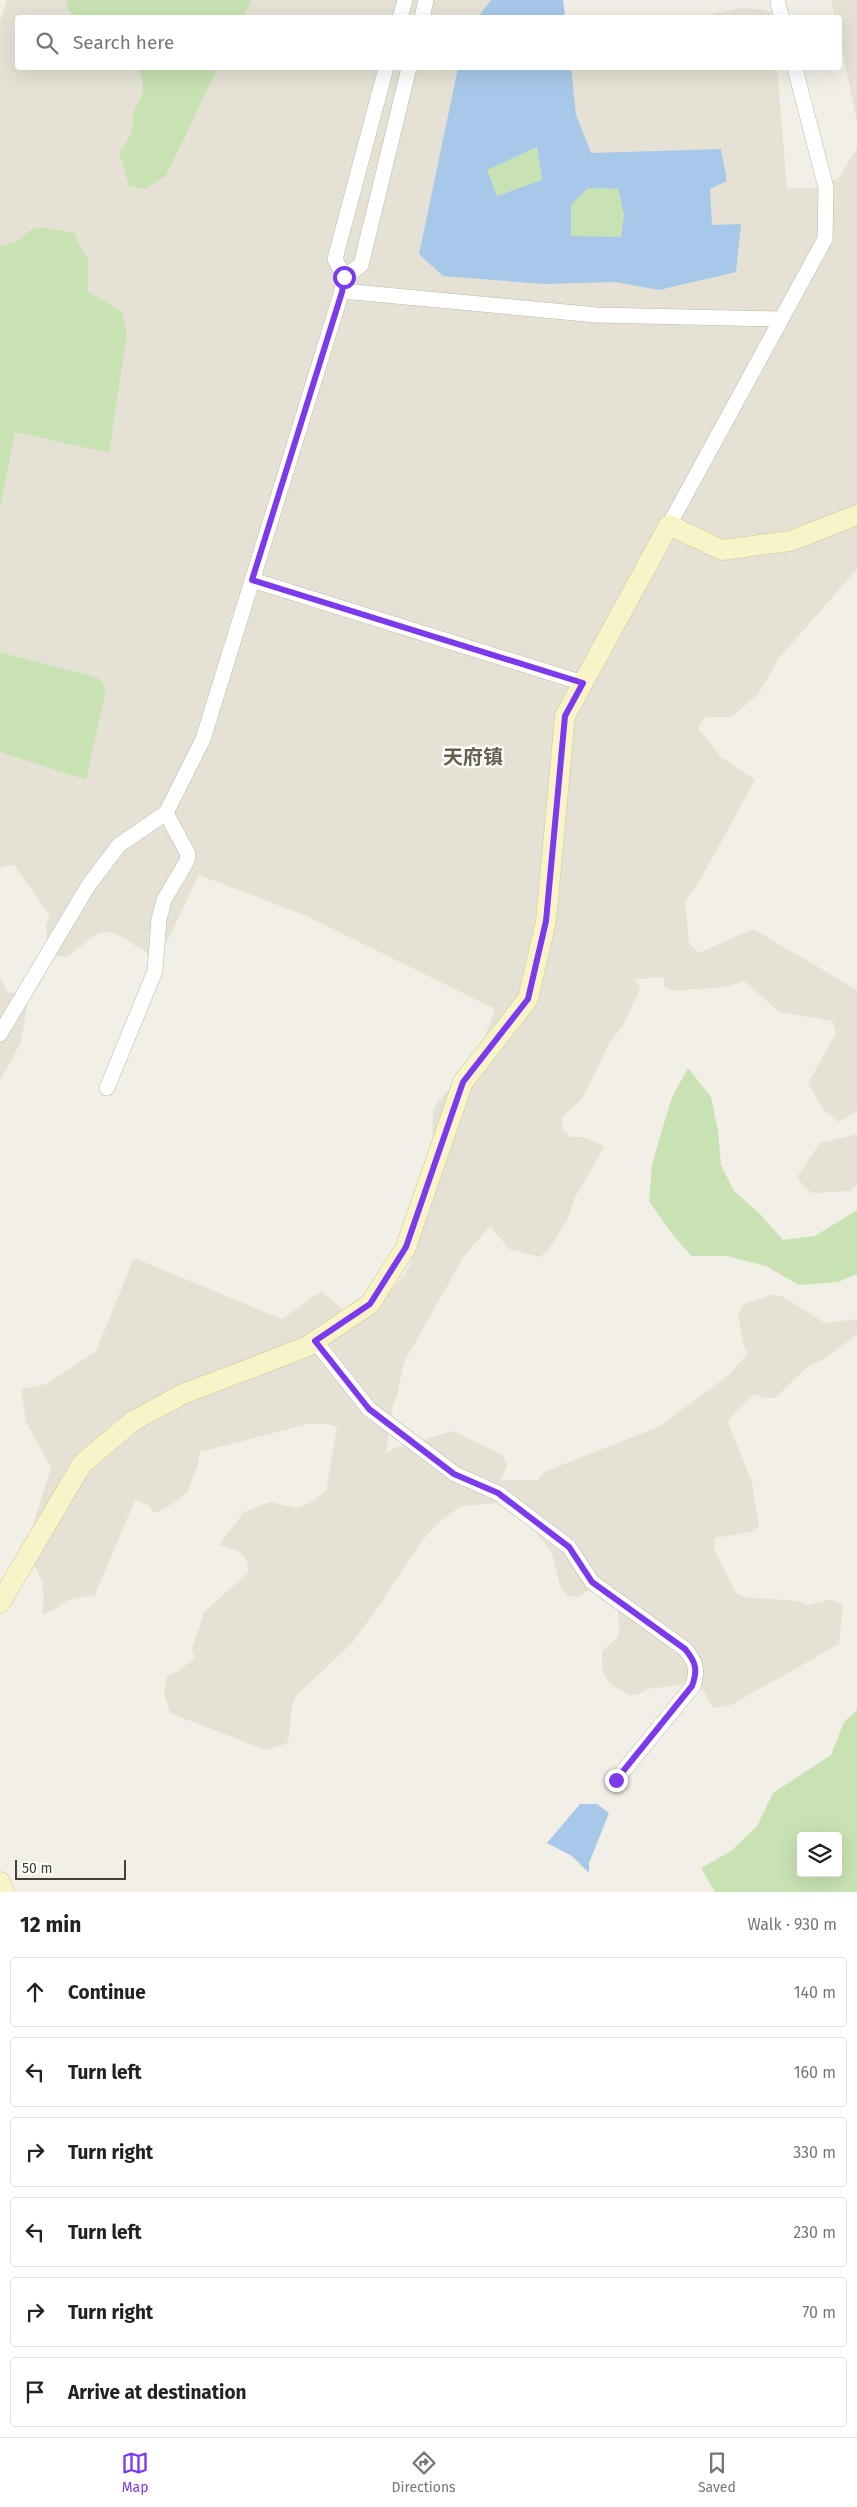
<!DOCTYPE html>
<html lang="en">
<head>
<meta charset="utf-8">
<style>
	:root { --surface:#fff; --page:#f2f2f2; --text:#222; --muted:#767676; --line:#e0e0e0; --accent:#7c3aed }
	body { margin:0; font-family:"Fira Sans","Noto Sans SC",sans-serif; background:var(--page); color:var(--text) }
	.controls { position:absolute; right:15px; bottom:15px; display:grid; overflow:hidden; border-radius:5px; box-shadow:0 5px 20px #0002 }
	.controls button { width:45px; height:45px; display:grid; place-items:center; padding:0; border:0; border-bottom:1px solid var(--line); background:var(--surface); color:var(--text); font:25px sans-serif }
	.scale { position:absolute; left:15px; bottom:12px; width:111px; box-sizing:border-box; padding-left:5px; border:2px solid #444036; border-top:0; font-size:14px; line-height:18px; white-space:nowrap; color:#444036; -webkit-text-stroke:4px #fff; paint-order:stroke }
	.stop { position:absolute; width:15px; height:15px; margin:-11px; border:4px solid #7c3aed; border-radius:50%; background:#fff }
	.stop.end { background:#7c3aed; border-color:#fff; box-shadow:0 1px 5px #0008 }
	.list { margin:0; padding:0; list-style:none }
	h2 { display:flex; justify-content:space-between; align-items:center; height:65px; margin:0; padding:0 20px; font-size:21px }
	h2 small { font-size:16px; font-weight:400; color:var(--muted) }
	.list li { display:grid; grid-template-columns:32px 1fr auto; gap:15px; align-items:center; box-sizing:border-box; height:70px; margin:0 10px 10px; padding:0 10px; border:1px solid var(--line); border-radius:5px }
	.list b { display:block; font-size:19px; white-space:nowrap }
	.list em { font-size:16px; font-style:normal; color:var(--muted) }
	.icon { flex:none; width:28px; height:28px; fill:none; stroke:currentColor; stroke-width:2; stroke-linecap:round; stroke-linejoin:round }
	.map { position:relative; flex:none; width:857px; height:1892px; overflow:hidden }
	.search { position:absolute; background:var(--surface); box-shadow:0 5px 20px #0002; left:15px; right:15px; top:15px; height:55px; display:flex; align-items:center; gap:12px; box-sizing:border-box; padding:0 18px; border-radius:5px; color:var(--muted); font-size:19px }
	.sheet { height:545px; background:var(--surface) }
	nav { display:flex; justify-content:space-around; align-items:center; box-sizing:border-box; height:70px; border-top:1px solid var(--line); background:var(--surface); font-size:14px; color:var(--muted) }
	nav a { display:grid; justify-items:center; gap:2px }
	nav .on { color:var(--accent) }
	.map>svg:first-child { display:block }
	.residential { fill:#e5e2d5 }
	.green { fill:#c8e2b3; fill-rule:evenodd }
	.water { fill:#a8c8e9; fill-rule:evenodd }
	.lines { fill:none; stroke-linecap:round; stroke-linejoin:round }
	.street-casing { stroke:#bcb8aa; stroke-width:16 }
	.secondary-casing { stroke:#cdc59a; stroke-width:21 }
	.street { stroke:#fff; stroke-width:15 }
	.secondary { stroke:#f9f3c8; stroke-width:20 }
	.route { stroke:#7c3aed; stroke-width:6 }
	.labels { text-anchor:middle; stroke-width:4.5; stroke-linejoin:round; paint-order:stroke }
	.district-label { font-size:20px; font-weight:bold; fill:#655f4e; stroke:#fff }
</style>
</head>
<body>
<div class="map">
<svg width="857" height="1892" viewBox="0 0 857 1892">
	<rect width="100%" height="100%" fill="#f1efe6"/>
	<!-- residential -->
	<g class="residential">
		<path d="M7 0H67V8L76 17 18 18V68H138L145 84 142 100 134 113 132 129 127 142 119 152 129 186 145 189 166 176 218 68H777L787 189 821 187 839 178 857 148V569L779 658 759 693 732 717H705L698 728 721 757 755 780 698 884 685 901 689 944 699 953 753 929 857 990V1111L839 1122 823 1109 808 1083 836 1033 832 1021 779 1012 744 981 725 987 674 991 664 987V977L635 979 640 989 623 1026 610 1042 582 1099 561 1118 563 1130 571 1137H583L605 1146 574 1199 568 1219 548 1250 540 1257 509 1249 490 1226 464 1256 404 1362 397 1396 393 1405 386 1453 395 1448 453 1431 503 1455 507 1466 501 1480H538L544 1472 658 1427 729 1375 748 1353 743 1345 738 1314 744 1304 771 1295 782 1296 825 1323 857 1319V1334L826 1358 807 1367 775 1398H763L754 1394 734 1413 728 1423 752 1482 759 1526 751 1532 715 1538 714 1548 736 1593 745 1597 797 1601 808 1605 832 1599 843 1605 839 1644 731 1705 713 1708 699 1683 647 1689 639 1694 629 1695 610 1684 602 1671V1651L617 1638 620 1627 615 1599 595 1587 577 1597 567 1596 560 1585 552 1553 512 1502 461 1506 437 1524 422 1541 379 1606 352 1643 296 1696 292 1706 288 1743 266 1750 170 1713 164 1693 167 1676 178 1671 195 1658 192 1650 204 1612 249 1572 247 1561 239 1551 219 1545 244 1512 270 1502 296 1508 308 1504 326 1491 337 1427 327 1424H308L200 1452 198 1464 187 1493 163 1510 154 1513 148 1505 135 1500 95 1595 70 1599 52 1611 42 1614 44 1600 42 1581 26 1547 51 1468 26 1422 21 1389 47 1384 96 1351 134 1258 282 1319 322 1291 357 1323 365 1318 404 1275 410 1265 424 1218 431 1208 433 1111 437 1102 452 1086 482 1045 495 1009 307 916 199 875 158 960 117 934 108 932 97 933 67 957 57 956 48 953 46 925 50 916 14 865 4 866 0 869V752L86 780 99 678 0 652V510L15 432 122 312 88 291V259L80 247 75 233 41 227 28 231 18 241 0 246V21Z"/>
		<path d="M252 0H550L566 17 243 18Z"/>
		<path d="M831 0H857V122L840 39V18L835 17Z"/>
		<path d="M743 8 767 10 774 17H697Z"/>
		<path d="M0 978 8 993H19L30 987 21 1042 0 1081Z"/>
		<path d="M857 1134V1185L851 1191 812 1193 804 1186 797 1177 820 1143Z"/>
	</g>
	<!-- green -->
	<g class="green">
		<path d="M67 0H252L243 17 76 18 67 8Z"/>
		<path d="M138 68H218L166 176 145 189 129 186 119 152C125 145 130 138 132 128 133 123 132 117 134 112 143 92 147 90 138 68Z"/>
		<path d="M538 147 542 181 497 196 486 170Z"/>
		<path d="M588 188 618 189 624 215 621 237 571 236V205Z"/>
		<path d="M41 227 75 233 80 247 88 259V291L122 312 127 333 109 453 15 432 0 510V246L18 241 28 231Z"/>
		<path d="M0 652 99 678 106 689 86 780 0 752Z"/>
		<path d="M688 1068 711 1097 718 1130 721 1165 734 1191 760 1214 783 1240 815 1236 857 1210V1274L838 1282 799 1285 766 1266 727 1256H691L669 1230 649 1201 652 1165 662 1130 672 1097Z"/>
		<path d="M857 1710V1892H715L701 1868 731 1851 757 1826 773 1793 831 1755 844 1722ZM801 1836H838V1873H801Z"/>
	</g>
	<!-- water -->
	<g class="water">
		<path d="M491 0H563L565 17H478Z"/>
		<path d="M458 68H571L576 115 591 153 721 149 727 181 710 189 712 225 741 224 736 272 659 290 615 282 544 284 443 276 419 254ZM537 147 542 180 497 196 487 170ZM588 188 618 189 624 215 621 237 571 236V205Z"/>
		<path d="M580 1804H597L609 1813 589 1863V1873L572 1856 547 1843Z"/>
	</g>
	<g class="lines">
		<defs>
			<g id="street">
				<path d="M778 4 782 18"/>
				<path d="M400 18 405 0"/>
				<path d="M422 18 426 0"/>
				<path d="M344 277 361 265 409 68"/>
				<path d="M342 291 597 315 781 319"/>
				<path d="M669 525 825 239 826 188 795 68"/>
				<path d="M252 580 583 683"/>
				<path d="M0 1034 88 886 119 845 166 813"/>
				<path d="M107 1088 155 971 159 919 164 900 187 861 188 854 166 813 203 739 342 291 344 277 335 259 386 68"/>
				<path d="M315 1341 369 1409 455 1474 498 1493 569 1547 592 1582 685 1649C696 1662 698 1670 693 1686L616 1780"/>
			</g>
			<g id="secondary">
				<path d="M0 1603 82 1464 133 1421 183 1394 306 1347 370 1304 406 1247 463 1082 528 999 546 921 565 716 669 525 722 550 790 541 857 515"/>
				<path d="M0 1882 4 1892"/>
			</g>
		</defs>
		<!-- street casing -->
		<use href="#street" class="street-casing"/>
		<!-- secondary casing -->
		<use href="#secondary" class="secondary-casing"/>
		<!-- street -->
		<use href="#street" class="street"/>
		<!-- secondary -->
		<use href="#secondary" class="secondary"/>
	</g>
	<g class="lines">
		<!-- route -->
		<path class="route" d="M344 277 342 292 252 580 583 683 565 716 546 921 528 999 463 1082 406 1247 370 1304 315 1341 369 1409 454 1474 498 1493 569 1547 592 1582 685 1649C696 1662 698 1670 692 1686L616 1780"/>
	</g>
	<g class="labels">
		<!-- district labels -->
		<g class="district-label">
			<text x="473" y="764">天府镇</text>
		</g>
	</g>
</svg>
<div class="controls">
<button><svg class="icon" aria-label="layers" viewBox="0 0 24 24"><path d="M12 4l9 5-9 5-9-5zM3 14l9 5 9-5"/></svg></button>
</div>
<div class="scale">50 m</div>
<div class="stop" style="left:344px;top:277px"></div>
<div class="stop end" style="left:616px;top:1780px"></div>
<div class="search"><svg class="icon" aria-label="search" viewBox="0 0 24 24"><circle cx="10" cy="10" r="6"/><path d="M15 15l6 6"/></svg>Search here</div>
</div>
<section class="sheet">
<h2>12 min<small>Walk · 930 m</small></h2>
<ul class="list">
<li><svg class="icon" aria-label="ahead" viewBox="0 0 24 24"><path d="M12 20V5M6 11l6-6 6 6"/></svg><div><b>Continue</b></div><em>140 m</em></li>
<li><svg class="icon" aria-label="left" viewBox="0 0 24 24"><path d="M17 20v-9H6M10 6l-5 5 5 5"/></svg><div><b>Turn left</b></div><em>160 m</em></li>
<li><svg class="icon" aria-label="right" viewBox="0 0 24 24"><path d="M7 20v-9h11M14 6l5 5-5 5"/></svg><div><b>Turn right</b></div><em>330 m</em></li>
<li><svg class="icon" aria-label="left" viewBox="0 0 24 24"><path d="M17 20v-9H6M10 6l-5 5 5 5"/></svg><div><b>Turn left</b></div><em>230 m</em></li>
<li><svg class="icon" aria-label="right" viewBox="0 0 24 24"><path d="M7 20v-9h11M14 6l5 5-5 5"/></svg><div><b>Turn right</b></div><em>70 m</em></li>
<li><svg class="icon" aria-label="arrive" viewBox="0 0 24 24"><path d="M6 21V4h12l-3 4 3 4H6"/></svg><div><b>Arrive at destination</b></div></li>
</ul>
</section>
<nav>
<a class="on"><svg class="icon" aria-label="map" viewBox="0 0 24 24"><path d="M3 6l6-2 6 2 6-2v14l-6 2-6-2-6 2zM9 4v14M15 6v14"/></svg>Map</a>
<a><svg class="icon" aria-label="directions" viewBox="0 0 24 24"><path d="M12 3l9 9-9 9-9-9zM9 14v-3h6M13 9l2 2-2 2"/></svg>Directions</a>
<a><svg class="icon" aria-label="saved" viewBox="0 0 24 24"><path d="M7 4h10v16l-5-4-5 4z"/></svg>Saved</a>
</nav>
</body>
</html>
